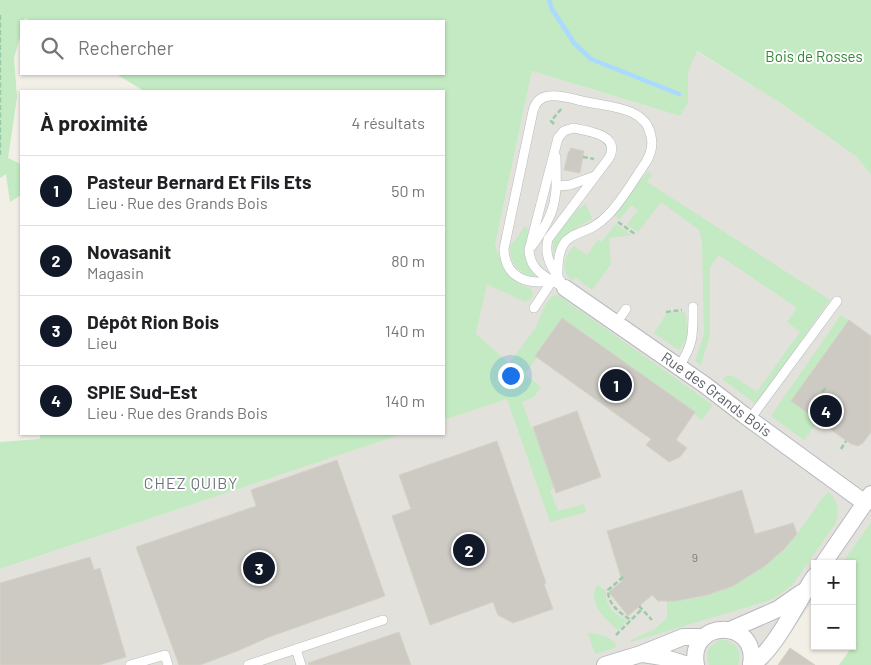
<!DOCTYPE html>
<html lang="fr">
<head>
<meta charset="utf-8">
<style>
	:root { --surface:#fff; --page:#f6f6f6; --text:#202124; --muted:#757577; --line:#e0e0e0; --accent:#111827 }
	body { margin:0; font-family:Barlow,sans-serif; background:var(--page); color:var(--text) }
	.controls { position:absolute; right:15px; bottom:15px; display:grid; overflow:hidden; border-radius:0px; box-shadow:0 1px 4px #0004 }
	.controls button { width:45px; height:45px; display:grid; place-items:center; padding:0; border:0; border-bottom:1px solid var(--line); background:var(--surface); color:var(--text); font:25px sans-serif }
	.you { position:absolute; left:510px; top:375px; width:18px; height:18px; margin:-12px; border:4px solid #fff; border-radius:50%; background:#1a73e8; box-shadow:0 0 0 8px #1a73e833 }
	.badge { display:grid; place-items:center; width:32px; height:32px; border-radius:50%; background:var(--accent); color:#fff; font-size:16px; font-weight:700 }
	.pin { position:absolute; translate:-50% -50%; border:2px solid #fff; box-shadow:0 1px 5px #0006 }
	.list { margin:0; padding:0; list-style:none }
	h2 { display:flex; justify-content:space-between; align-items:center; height:65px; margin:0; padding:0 20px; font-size:21px }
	h2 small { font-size:16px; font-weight:400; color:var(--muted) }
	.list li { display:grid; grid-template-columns:32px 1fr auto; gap:15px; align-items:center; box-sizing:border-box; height:70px; padding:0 20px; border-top:1px solid var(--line) }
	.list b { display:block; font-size:19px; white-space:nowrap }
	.list p { margin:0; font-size:16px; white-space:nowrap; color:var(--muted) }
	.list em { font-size:16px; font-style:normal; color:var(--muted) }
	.icon { flex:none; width:28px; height:28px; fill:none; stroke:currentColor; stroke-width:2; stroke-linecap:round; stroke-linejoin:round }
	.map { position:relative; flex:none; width:871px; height:665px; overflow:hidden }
	.search { position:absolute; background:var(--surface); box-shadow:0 1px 4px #0004; left:20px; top:20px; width:425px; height:55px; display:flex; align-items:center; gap:12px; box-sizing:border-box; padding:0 18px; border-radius:0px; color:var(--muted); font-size:19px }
	.panel { position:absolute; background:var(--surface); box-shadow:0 1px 4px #0004; left:20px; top:90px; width:425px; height:345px; border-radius:0px }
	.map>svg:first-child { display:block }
	.industrial { fill:#e2e1db }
	.green { fill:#c3eac2 }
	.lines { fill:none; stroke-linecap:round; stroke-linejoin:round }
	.stream { stroke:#aadaff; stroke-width:4.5 }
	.building { fill:#cdcac4; stroke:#d7d1c5 }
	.service-casing { stroke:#b7babf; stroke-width:10 }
	.minor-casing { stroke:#b7babf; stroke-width:18 }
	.path { stroke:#9acca9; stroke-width:2.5; stroke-dasharray:5 2.5; stroke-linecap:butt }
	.service { stroke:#fff; stroke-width:9 }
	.minor { stroke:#fff; stroke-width:16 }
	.labels { text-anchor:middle; stroke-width:4; stroke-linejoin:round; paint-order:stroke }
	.number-label { font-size:12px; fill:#7a7d80 }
	.park-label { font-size:15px; fill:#2f8732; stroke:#fff }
	.street-label { font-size:15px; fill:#5e6369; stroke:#fff }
	.neighbourhood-label { font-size:16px; letter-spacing:1px; fill:#6f757b; stroke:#fff }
</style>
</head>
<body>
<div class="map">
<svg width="871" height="665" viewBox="0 0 871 665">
	<rect width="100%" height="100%" fill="#f2efe7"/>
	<!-- industrial -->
	<path class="industrial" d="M696 51 779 102 857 157 871 175V522L841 564H815V598L767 665H0V569L402 434H444V420L507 399 527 380 476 334 532 71 680 116 688 103V72Z"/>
	<!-- green -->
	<g class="green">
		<path d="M0 0H871V175L857 157 779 102 697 51 688 72V103L680 116 532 71 495 245C503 268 505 279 530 288L533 293 531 299 525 302 487 284 476 334 509 363 535 329 544 307 552 296 558 295 713 405 702 420 694 414 695 412 562 318 535 356 537 357 525 374 541 387 534 397 522 402 531 428 534 430 554 488 550 490 558 511 584 504 586 512 550 522 507 399 444 420V91H144L116 74H444V21H31L25 18 24 21H21V33L14 58 17 97 8 158 21 164V195L10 202 6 174 0 178Z"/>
		<path d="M648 171 652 175 647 182 830 300 756 404 722 379 726 376H733L757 392 800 332 787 322 797 308 719 255 710 267V335L701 365 695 361 704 334 702 242 699 230 661 202 638 232 627 225 638 210 631 205 620 219 613 215Z"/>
		<path d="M586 204 592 219C576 228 563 233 555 252H553C551 232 571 213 586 204Z"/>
		<path d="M616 224 631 235 609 238 611 264 592 290 575 277 572 280C559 270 565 256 574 246L587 255 598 240 601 242Z"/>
		<path d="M525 226 529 230C525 250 522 260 536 278 519 275 510 263 510 246 517 240 519 233 525 226Z"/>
		<path d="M684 312 686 314 687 338 679 350 654 333 667 313Z"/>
		<path d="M841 315 849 320 791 401 818 421 804 440 771 416Z"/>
		<path d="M40 434H402L0 569V442L40 439Z"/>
		<path d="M828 492C838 500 840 513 835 524L792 585 776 597 767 601 631 642V640L655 629 667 618V601C716 601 766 574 796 535 808 521 815 505 828 492Z"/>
		<path d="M871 522V665H839L857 640 852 637V564H841Z"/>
		<path d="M597 585 606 591C605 606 614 615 627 620L618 630C605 618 587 604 597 585Z"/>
		<path d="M588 633C600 635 611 635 617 647L595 654Z"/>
		<path d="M721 640C735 640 743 651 738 665H709C704 653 709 644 721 640Z"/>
	</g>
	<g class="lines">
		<!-- stream -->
		<path class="stream" d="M549 0 552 9 574 43 591 59 679 94"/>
	</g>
	<!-- building -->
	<g class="building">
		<path d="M571 148 584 151 580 173 564 170 568 153Z"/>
		<path d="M562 318 695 412 676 440 687 448 680 457 669 462 646 445 651 439 535 356Z"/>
		<path d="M849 320 871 336V432L863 443 858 446 851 444 791 401Z"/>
		<path d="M577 411 601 477 556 493 533 427Z"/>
		<path d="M497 441 546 583 544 584 553 609 513 623 498 615 493 602 430 625 392 516 411 509 399 475Z"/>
		<path d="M337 460 385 596 269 637 240 650 200 665H179L136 547 256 506 251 490Z"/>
		<path d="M742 490 755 534 793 523 797 534 784 549 765 566 733 586 707 595 676 601H658L652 595 628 616 609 592 622 581 607 531Z"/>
		<path d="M90 557 94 570 100 568 126 657 99 665H0V583Z"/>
		<path d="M399 632 411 665H309L308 663Z"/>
		<path d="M790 648 815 665H778Z"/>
	</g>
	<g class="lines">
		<defs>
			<g id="service">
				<path d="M573 128C589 131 621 135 609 158L548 239C543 259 555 272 565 288 548 278 530 272 529 250L558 138 564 131Z"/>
				<path d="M557 186 570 185 595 176"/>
				<path d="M532 246C557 211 557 199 556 157"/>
				<path d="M552 281C527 285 505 278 504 249L533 111C535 103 540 97 549 96 561 94 576 100 587 102 610 107 646 107 651 136 653 145 651 154 646 162 635 178 622 201 608 215 582 243 556 222 558 278"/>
				<path d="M534 308 552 281"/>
				<path d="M617 322 626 309"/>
				<path d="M679 366C694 345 693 332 693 307"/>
				<path d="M750 419 837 301"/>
				<path d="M296 649 301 665"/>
				<path d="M130 665 165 655 168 665"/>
				<path d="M248 665 383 620"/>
			</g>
			<g id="minor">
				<path id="s1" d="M565 288 705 385 744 415 865 503"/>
				<path d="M823 564 871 494"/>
				<path d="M730 630 778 609 801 593"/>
				<path d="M643 654 662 657 688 665"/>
				<path d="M751 664C773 655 800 596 815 576"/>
				<path d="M605 665 641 654 683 637H704"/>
				<path d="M696 665C687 619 759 617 751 665"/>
			</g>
		</defs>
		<!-- service casing -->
		<use href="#service" class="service-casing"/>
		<!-- minor casing -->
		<use href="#minor" class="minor-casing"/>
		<!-- path -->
		<g class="path">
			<path d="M0 15V156"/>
			<path d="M554 124 551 121 562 108"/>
			<path d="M583 157 594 159"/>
			<path d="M618 222 635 234"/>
			<path d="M666 312 682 310"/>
			<path d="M822 392 827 386"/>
			<path d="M841 449 846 441"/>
			<path d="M623 577 608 590C608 605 620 613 631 620"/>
			<path d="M639 606 652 620"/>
			<path d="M616 635 642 609"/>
		</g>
		<!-- service -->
		<use href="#service" class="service"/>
		<!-- minor -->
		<use href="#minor" class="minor"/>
	</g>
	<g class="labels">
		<!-- number labels -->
		<g class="number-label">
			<text x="695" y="562">9</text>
		</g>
		<!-- park labels -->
		<g class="park-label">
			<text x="814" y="62">Bois de Rosses</text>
		</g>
		<!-- street labels -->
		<g class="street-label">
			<text dy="5" stroke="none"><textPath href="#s1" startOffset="185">Rue des Grands Bois</textPath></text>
		</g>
		<!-- neighbourhood labels -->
		<g class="neighbourhood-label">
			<text x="191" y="489">CHEZ QUIBY</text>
		</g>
	</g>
</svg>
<div class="controls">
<button>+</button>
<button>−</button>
</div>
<div class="you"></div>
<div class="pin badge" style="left:616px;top:385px">1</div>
<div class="pin badge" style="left:469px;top:550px">2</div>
<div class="pin badge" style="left:259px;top:568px">3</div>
<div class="pin badge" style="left:826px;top:411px">4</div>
<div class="search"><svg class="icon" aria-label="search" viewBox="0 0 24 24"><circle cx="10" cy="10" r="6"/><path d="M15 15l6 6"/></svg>Rechercher</div>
<section class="panel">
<h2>À proximité<small>4 résultats</small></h2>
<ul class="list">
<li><span class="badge">1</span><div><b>Pasteur Bernard Et Fils Ets</b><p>Lieu · Rue des Grands Bois</p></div><em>50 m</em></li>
<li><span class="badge">2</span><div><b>Novasanit</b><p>Magasin</p></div><em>80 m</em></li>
<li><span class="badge">3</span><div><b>Dépôt Rion Bois</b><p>Lieu</p></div><em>140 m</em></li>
<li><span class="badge">4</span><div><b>SPIE Sud-Est</b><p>Lieu · Rue des Grands Bois</p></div><em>140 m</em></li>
</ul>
</section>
</div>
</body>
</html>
